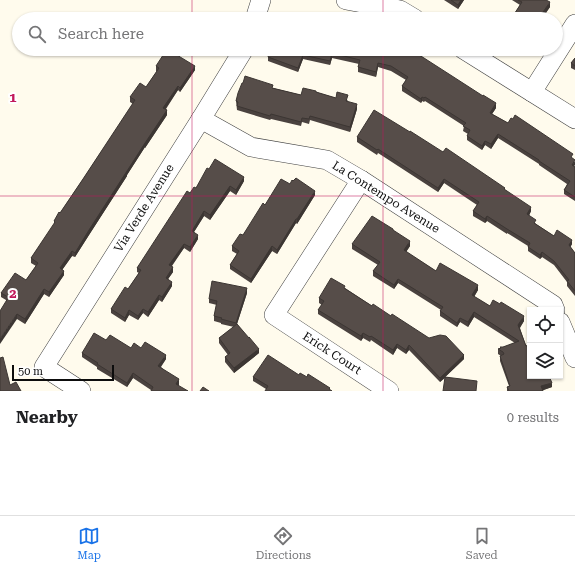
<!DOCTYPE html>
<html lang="en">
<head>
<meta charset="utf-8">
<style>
	:root { --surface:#fff; --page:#f6f6f6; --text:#202124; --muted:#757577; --line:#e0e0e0; --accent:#1a73e8 }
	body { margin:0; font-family:"Roboto Serif",serif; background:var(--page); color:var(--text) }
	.controls { position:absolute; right:12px; bottom:12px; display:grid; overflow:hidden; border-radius:0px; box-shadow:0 1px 3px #0004 }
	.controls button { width:36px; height:36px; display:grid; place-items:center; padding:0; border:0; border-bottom:1px solid var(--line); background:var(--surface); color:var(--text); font:20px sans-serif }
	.scale { position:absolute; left:12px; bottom:10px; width:102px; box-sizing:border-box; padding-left:4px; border:2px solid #0d0d0d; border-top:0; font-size:11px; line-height:14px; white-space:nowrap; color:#0d0d0d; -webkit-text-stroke:3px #fff; paint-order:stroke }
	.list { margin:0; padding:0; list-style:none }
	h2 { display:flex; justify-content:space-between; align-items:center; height:52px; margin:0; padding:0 16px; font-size:17px }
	h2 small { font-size:13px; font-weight:400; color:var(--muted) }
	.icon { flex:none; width:22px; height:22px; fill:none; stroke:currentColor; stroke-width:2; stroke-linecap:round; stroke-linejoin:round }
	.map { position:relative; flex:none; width:575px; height:391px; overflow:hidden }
	.search { position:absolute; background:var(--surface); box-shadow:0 1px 3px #0004; left:12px; right:12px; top:12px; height:44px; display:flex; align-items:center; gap:10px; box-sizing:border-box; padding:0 14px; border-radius:22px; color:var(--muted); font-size:15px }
	.sheet { height:124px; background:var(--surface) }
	nav { display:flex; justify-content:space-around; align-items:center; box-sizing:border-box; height:56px; border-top:1px solid var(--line); background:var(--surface); font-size:11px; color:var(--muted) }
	nav a { display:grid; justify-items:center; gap:2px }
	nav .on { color:var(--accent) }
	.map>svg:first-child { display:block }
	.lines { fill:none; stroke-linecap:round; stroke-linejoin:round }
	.minor-casing { stroke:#404040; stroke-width:20 }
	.minor { stroke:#fff; stroke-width:19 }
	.wall { fill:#4a423f }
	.shaded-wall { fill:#3c3633 }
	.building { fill:#564d49; stroke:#3c3633 }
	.grid { fill:none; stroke:#c2185b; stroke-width:1; stroke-opacity:0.55 }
	.labels { text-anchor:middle; stroke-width:4; stroke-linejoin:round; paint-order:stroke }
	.street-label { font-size:12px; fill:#0d0d0d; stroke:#fff }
	.grid-label { font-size:13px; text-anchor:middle; font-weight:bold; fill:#c2185b; stroke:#fff; stroke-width:4; stroke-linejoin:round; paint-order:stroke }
</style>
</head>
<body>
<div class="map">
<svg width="575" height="391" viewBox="0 0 575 391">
	<rect width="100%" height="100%" fill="#fffbed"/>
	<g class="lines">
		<defs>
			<g id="minor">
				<path d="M346 0 400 10 415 19"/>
				<path d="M255 19 261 0"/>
				<path d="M463 49 575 119"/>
				<path d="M532 92 575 24"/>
				<path d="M201 119 251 147 327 160 361 180 553 305 555 310"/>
				<path d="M361 180 274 315 389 391"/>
				<path d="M560 322 575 358"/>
				<path d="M81 391 44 367 201 119 244 49"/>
			</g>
		</defs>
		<!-- minor casing -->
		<use href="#minor" class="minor-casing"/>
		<!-- minor -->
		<use href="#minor" class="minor"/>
	</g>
	<!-- wall -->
	<g class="wall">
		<path d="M444 0H464L458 9Z"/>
		<path d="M512 0H546L550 7 542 19H511L520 5Z"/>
		<path d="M410 49 496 108 492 114 508 123 573 159 574 166 575 167V201L564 194V190L567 184 539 165V164L498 138 491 149 485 145 482 150 467 140V136L468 134 463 131 464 126 425 101 424 102 422 101 421 103 402 91V86L406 80 391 71 378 67 376 77 358 72V67L359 64 332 58 330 65 303 59 298 72 268 61V57Z"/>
		<path d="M510 49H518L516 53Z"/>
		<path d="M575 58V70L571 68V63Z"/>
		<path d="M156 66 195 70 180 92 178 90 166 109 167 115 145 148V147L127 175V176L89 235 75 257 72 256 62 270 64 275 49 297 44 294 25 324 17 319 6 300 1 297V293L26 280 36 266 31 263V258L54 225V221L60 213 83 179 133 104 130 102V97L146 87 157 71H156Z"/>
		<path d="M243 83 273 88 301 95 316 92 336 98 348 100 347 101 357 109 350 132 310 120 309 124 302 122 301 126 271 119 270 120 237 110 236 101Z"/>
		<path d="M357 137 443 152 505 190 531 211 529 216 536 224 554 236 572 244 570 247 575 253V296L567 286V282L554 265 542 257 540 259 528 251V246L507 233V234L487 221 485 223 473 216V211L477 205 444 183 438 192 378 153 377 155 357 142Z"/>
		<path d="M209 169 244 181 236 195 230 191 210 220 204 216 194 232 198 239 190 252 184 248 172 266 173 272 168 279 172 286 162 302 159 300 148 317 143 313 138 320 129 315 125 322 111 313V309L128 289 139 273 137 272V268L190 193 196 188Z"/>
		<path d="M290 184 315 195 297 224 296 223 277 254 272 251 251 283 230 269V265L237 254 232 251V246L243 235 265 205Z"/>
		<path d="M393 230 410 246 406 252 436 271 478 290 474 297 490 306 524 321 520 328 526 346 530 351 552 387 543 390V391H507V387L509 386 500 361V356H501L498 354V349L500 348V347H503L515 343 474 317 468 327 460 322 457 327 440 316V311L441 310 398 283 394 289 373 276V271L378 265 352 249V244Z"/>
		<path d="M345 288 372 306 391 316 464 359 445 377 477 386 445 378 440 382 409 350 406 354 397 348 393 355 371 340 370 342 363 338 361 341 318 314V310L322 305 319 303V298Z"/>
		<path d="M247 293 237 324 259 353 234 373 225 362V357L228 355 219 343V338L234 327 221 324V323L214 321V316L217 305 209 303V299Z"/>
		<path d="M106 340 131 348H141L166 359 161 367 179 384V385L151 390 133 378 127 387 97 369V367L82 357V353Z"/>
		<path d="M299 375 330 390 266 389 253 381V377Z"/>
	</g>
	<!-- shaded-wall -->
	<g class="shaded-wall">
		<path d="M461 0H464L458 9V5Z"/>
		<path d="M550 2V7L541 19V15Z"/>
		<path d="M540 14V19H537Z"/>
		<path d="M332 53V58L330 65V61Z"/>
		<path d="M303 55V59L298 72V68Z"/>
		<path d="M378 63V67L376 77V72Z"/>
		<path d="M195 66V70L180 92V88Z"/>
		<path d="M178 86V90L163 112V108Z"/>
		<path d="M422 97V101L421 103V99Z"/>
		<path d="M496 103V108L490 117V113Z"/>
		<path d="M357 104V109L350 132V127Z"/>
		<path d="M167 110V115L145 148V143Z"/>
		<path d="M498 134V138L491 149V144Z"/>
		<path d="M485 141V145L482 150V146Z"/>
		<path d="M145 143V147L127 175V176L89 235 75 257V253L89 230Z"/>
		<path d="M575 161V165L572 169V165Z"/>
		<path d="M244 177V181L236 195V190Z"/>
		<path d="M444 179V183L438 192V188Z"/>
		<path d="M230 186V191L210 220V215Z"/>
		<path d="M315 191V195L297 224V219Z"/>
		<path d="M531 207V211L527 219V214Z"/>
		<path d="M204 211V216L192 235V231Z"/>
		<path d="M487 216V221L485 223V219Z"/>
		<path d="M296 219V223L277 254V250Z"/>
		<path d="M198 235V239L190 252V247Z"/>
		<path d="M572 240V244L569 250V245Z"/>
		<path d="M410 241V246L404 255V250Z"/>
		<path d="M184 244V248L169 269V265Z"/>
		<path d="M272 246V251L251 283V279Z"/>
		<path d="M72 251V256L60 273V268Z"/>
		<path d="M542 252V257L540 259V255Z"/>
		<path d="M173 267V272L166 282V278Z"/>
		<path d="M64 271V275L49 297V292Z"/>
		<path d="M398 279V283L394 289V285Z"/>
		<path d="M172 282V286L162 302V297Z"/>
		<path d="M478 285V290L472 300V295Z"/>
		<path d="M247 288V293L236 327V323Z"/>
		<path d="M44 289V294L25 324V319Z"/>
		<path d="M159 295V300L148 317V312Z"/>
		<path d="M143 309V313L138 320V316Z"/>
		<path d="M129 310V315L125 322V318Z"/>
		<path d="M474 312V317L468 327V322Z"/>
		<path d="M17 314V319L0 344V339Z"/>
		<path d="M524 316V321L518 330V325Z"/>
		<path d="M460 318V322L457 327V323Z"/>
		<path d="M363 333V338L361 341V336Z"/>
		<path d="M397 344V348L393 355V350Z"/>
		<path d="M409 345V350L406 354V350Z"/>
		<path d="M259 349V353L234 373V368Z"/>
		<path d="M166 355V359L158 370V366Z"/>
		<path d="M464 355V359L440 382V378Z"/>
		<path d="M133 373V378L127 387V383Z"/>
		<path d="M179 379V384L176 388V384Z"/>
		<path d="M552 383V387L541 391V386Z"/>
	</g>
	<!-- building -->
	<g class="building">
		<path d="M451 0H461L458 5Z"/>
		<path d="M518 0H546L550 2 541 15 540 14 537 19H511L522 2Z"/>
		<path d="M167 49 195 66 180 88 178 86 163 108 167 110 145 143 127 171 89 230 75 253 72 251 60 268 64 271 49 292 44 289 25 319 17 314 0 339V311L8 298V297L1 293 15 273 26 280 38 263 31 258 55 222 54 221 59 212 60 213 83 179 135 100 130 97 140 83 146 87 159 68 156 66Z"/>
		<path d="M271 49H410L452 76 483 96V95L496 103 490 113 508 123 511 118 513 119 515 115 573 154 571 157 575 160 572 165 575 167V197L564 190 570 181 539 161V160L498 134 491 144 485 141 482 146 467 136 470 130 463 126 466 123 425 97 424 98 422 97 421 99 402 86 408 77 391 66 378 63 376 72 358 67 360 60 332 53 330 61 303 55 298 68 268 57Z"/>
		<path d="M575 58V66L571 63Z"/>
		<path d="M245 76 273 85 272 88 301 95 303 88 316 91V92L336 98 337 92 348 95 346 101 357 104 350 127 310 116 309 119 302 118 301 122 271 114 270 116 237 106 238 102 236 101 238 93 242 83H243Z"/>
		<path d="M374 110 410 132V131L443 152 446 148 505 188 504 189 531 207 527 214 536 220 534 223 554 236 557 230 572 240 569 245 575 253V291L567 281 569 280 554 261 542 252 540 255 528 247 530 243 507 229 487 216 485 219 473 211 479 202 444 179 438 188 378 149 377 150 357 137Z"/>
		<path d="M215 159 244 177 236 190 230 186 210 215 204 211 192 231 198 235 190 247 184 244 169 265 173 267 166 278 172 282 162 297 159 295 148 312 143 309 138 316 129 310 125 318 111 309 125 287 128 289 141 270 137 268 187 191 190 193 194 187 196 188 207 168 209 169Z"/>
		<path d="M296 178 315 191 297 219H296L277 250 272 246 251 279 230 265 239 251 232 246 240 234 243 235 263 203 265 205 281 179 290 184 292 180 293 181Z"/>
		<path d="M372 216 393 229V230L410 241 404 250 436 271 440 263 478 285 472 295 490 306 493 300 500 304 501 302 524 316 518 325 526 346 528 345 530 351V376H549L552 383 541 386 543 391H509L507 387 510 386 500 356 504 354 503 352 498 349 501 348 500 347H503L519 341 474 312 468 322 460 318 457 323 440 311 443 307 398 279 394 285 373 271 380 262 352 244Z"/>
		<path d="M331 278 345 286 344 288 372 306 373 304 391 316 392 314 429 338 440 335 446 336 464 355 440 378 409 345 406 350 397 344 393 350 371 336 370 337 363 333 361 336 318 310 324 301 319 298Z"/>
		<path d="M212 281 247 288 236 323 221 319 222 318 214 316 217 301 209 299Z"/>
		<path d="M237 324 249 338V337L259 349 234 368 225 357 230 353 219 338Z"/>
		<path d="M94 333 106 340 110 335 131 348 134 343 141 348 145 342 166 355 158 366 179 379 176 384 188 391H151L153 387 133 373 127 383 97 364 98 363 82 353Z"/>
		<path d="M268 355 299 375 300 373 307 377 308 374 330 388 329 389 332 391H265L268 386 253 377Z"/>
		<path d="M3 357 10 385 16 382 21 391H0V358Z"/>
		<path d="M445 377 477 381 476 391H443Z"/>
		<path d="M203 387 209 391H200Z"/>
	</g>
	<!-- grid -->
	<path class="grid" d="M192 0V19M383 0V19M192 49V391M383 49V391M0 196H575"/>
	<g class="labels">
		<!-- street labels -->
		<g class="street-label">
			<text transform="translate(386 197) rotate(32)" y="4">La Contempo Avenue</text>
			<text transform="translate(144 208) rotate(-58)" y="4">Via Verde Avenue</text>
			<text transform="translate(332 353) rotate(33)" y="4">Erick Court</text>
		</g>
	</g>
	<g class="grid-label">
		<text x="13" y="102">1</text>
		<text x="13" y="298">2</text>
	</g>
</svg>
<div class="controls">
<button><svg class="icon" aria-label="locate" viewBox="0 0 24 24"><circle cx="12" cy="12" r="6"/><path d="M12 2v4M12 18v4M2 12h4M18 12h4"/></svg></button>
<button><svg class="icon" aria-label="layers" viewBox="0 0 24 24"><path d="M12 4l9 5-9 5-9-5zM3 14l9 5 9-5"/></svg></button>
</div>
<div class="scale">50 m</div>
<div class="search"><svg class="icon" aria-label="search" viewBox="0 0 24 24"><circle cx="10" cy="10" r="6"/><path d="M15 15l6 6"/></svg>Search here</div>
</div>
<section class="sheet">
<h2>Nearby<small>0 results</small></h2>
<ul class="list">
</ul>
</section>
<nav>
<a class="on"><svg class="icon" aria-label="map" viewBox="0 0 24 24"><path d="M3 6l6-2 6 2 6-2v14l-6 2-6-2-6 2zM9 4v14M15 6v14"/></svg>Map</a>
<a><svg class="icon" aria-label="directions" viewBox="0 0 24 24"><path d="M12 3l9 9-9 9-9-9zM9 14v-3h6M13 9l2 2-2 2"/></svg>Directions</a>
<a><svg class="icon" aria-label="saved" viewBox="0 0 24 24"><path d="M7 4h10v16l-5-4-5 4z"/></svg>Saved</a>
</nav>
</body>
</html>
